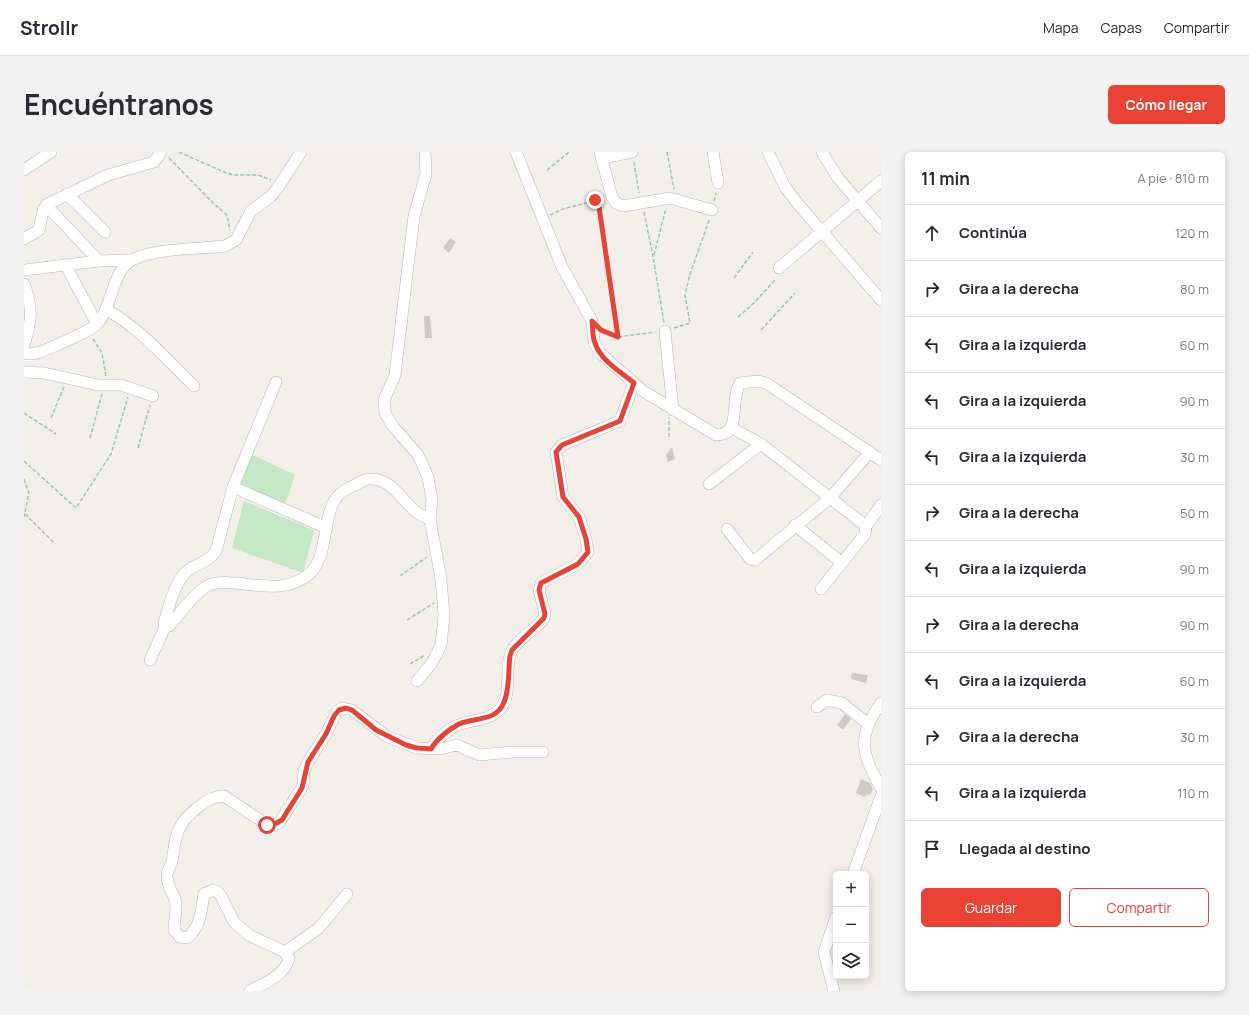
<!DOCTYPE html>
<html lang="es">
<head>
<meta charset="utf-8">
<style>
	:root { --surface:#fff; --page:#f2f2f3; --text:#2b2b33; --muted:#7c7c81; --line:#e1e1e2; --accent:#ea4335 }
	body { margin:0; font-family:Manrope,sans-serif; background:var(--page); color:var(--text) }
	.controls { position:absolute; right:12px; bottom:12px; display:grid; overflow:hidden; border-radius:6px; box-shadow:0 2px 10px #0003 }
	.controls button { width:36px; height:36px; display:grid; place-items:center; padding:0; border:0; border-bottom:1px solid var(--line); background:var(--surface); color:var(--text); font:20px sans-serif }
	.stop { position:absolute; width:12px; height:12px; margin:-9px; border:3px solid #ea4335; border-radius:50%; background:#fff }
	.stop.end { background:#ea4335; border-color:#fff; box-shadow:0 1px 4px #0008 }
	.list { margin:0; padding:0; list-style:none }
	h2 { display:flex; justify-content:space-between; align-items:center; height:52px; margin:0; padding:0 16px; font-size:17px }
	h2 small { font-size:13px; font-weight:400; color:var(--muted) }
	.list li { display:grid; grid-template-columns:26px 1fr auto; gap:12px; align-items:center; box-sizing:border-box; height:56px; padding:0 16px; border-top:1px solid var(--line) }
	.list b { display:block; font-size:15px; white-space:nowrap }
	.list em { font-size:13px; font-style:normal; color:var(--muted) }
	.actions { display:flex; gap:8px; padding:12px 16px }
	.actions a { flex:1; padding:9px 0; border:1px solid var(--accent); border-radius:6px; text-align:center; font-size:14px; color:var(--accent) }
	.actions .main { background:var(--accent); color:#fff }
	.icon { flex:none; width:22px; height:22px; fill:none; stroke:currentColor; stroke-width:2; stroke-linecap:round; stroke-linejoin:round }
	.map { position:relative; flex:none; width:857px; height:839px; overflow:hidden; border-radius:6px }
	header { display:flex; align-items:center; gap:24px; box-sizing:border-box; height:56px; padding:0 20px; background:var(--surface); border-bottom:1px solid var(--line) }
	header strong { font-size:19px }
	nav { display:flex; gap:22px; margin-inline-start:auto; font-size:14px }
	.intro { display:flex; align-items:center; justify-content:space-between; box-sizing:border-box; height:96px; padding:0 24px }
	h1 { margin:0; font-size:28px }
	.button { padding:10px 18px; border-radius:6px; background:var(--accent); color:#fff; font-size:14px; font-weight:700 }
	main { display:flex; gap:24px; padding:0 24px }
	aside { flex:1; background:var(--surface); border-radius:6px; box-shadow:0 2px 10px #0003 }
	.map>svg:first-child { display:block }
	.green { fill:#c5e8c5 }
	.building { fill:#cccac5 }
	.lines { fill:none; stroke-linecap:round; stroke-linejoin:round }
	.minor-casing { stroke:#b5b8bc; stroke-width:12 }
	.path { stroke:#9cc7a9; stroke-width:1.5; stroke-dasharray:4 2; stroke-linecap:butt }
	.minor { stroke:#fff; stroke-width:11 }
	.route { stroke:#ea4335; stroke-width:5 }
</style>
</head>
<body>
<header>
<strong>Strollr</strong>
<nav><a>Mapa</a><a>Capas</a><a>Compartir</a></nav>
</header>
<div class="intro"><h1>Encuéntranos</h1><a class="button">Cómo llegar</a></div>
<main>
<div class="map">
<svg width="857" height="839" viewBox="0 0 857 839">
	<rect width="100%" height="100%" fill="#f1efe8"/>
	<!-- green -->
	<g class="green">
		<path d="M227 302 271 323 261 352 217 332Z"/>
		<path d="M220 349 290 378 279 421 208 396Z"/>
	</g>
	<!-- building -->
	<g class="building">
		<path d="M426 86 432 90 425 101 419 96Z"/>
		<path d="M400 164H406L408 186H401Z"/>
		<path d="M648 295 651 307 644 310 642 303Z"/>
		<path d="M828 521 844 523 842 531 827 527Z"/>
		<path d="M821 562 827 567 819 578 813 573Z"/>
		<path d="M837 627 846 631 849 637 846 643 842 642 841 645 832 641Z"/>
	</g>
	<g class="lines">
		<defs>
			<g id="minor">
				<path d="M492 0 538 115 568 169 570 190 576 201 619 239 692 283C719 283 705 249 716 231L734 229 742 231 857 308"/>
				<path d="M576 0 588 45 592 51 599 54 646 46 688 58"/>
				<path d="M689 0 694 31"/>
				<path d="M744 0 761 35 774 52 857 148"/>
				<path d="M798 0 814 26 857 76"/>
				<path d="M579 6 608 0"/>
				<path d="M0 18 27 0"/>
				<path d="M43 42 81 80"/>
				<path d="M22 53 75 109"/>
				<path d="M0 87 15 78 19 59 22 53 84 23 130 10 137 0"/>
				<path d="M42 114 73 172"/>
				<path d="M755 116 857 29"/>
				<path d="M0 118 75 109 106 108"/>
				<path d="M0 132C9 156 8 169 0 193"/>
				<path d="M83 158C117 177 143 208 170 234"/>
				<path d="M641 179 649 258"/>
				<path d="M0 201 7 202 17 200C31 193 65 181 74 171 88 155 88 119 108 108 129 96 176 97 201 94L212 88 227 59 247 44 253 37 277 0"/>
				<path d="M0 220 20 221 74 233H97L129 244"/>
				<path d="M708 276 737 292 842 374 841 382 797 437"/>
				<path d="M685 332 737 292"/>
				<path d="M209 335 303 376"/>
				<path d="M771 373 818 411"/>
				<path d="M842 374 857 353"/>
				<path d="M703 377 726 407 731 408 806 346 846 300"/>
				<path d="M141 475 145 474C154 464 169 443 180 436 204 419 253 450 285 422 304 406 298 371 310 349 314 342 324 336 331 333 335 331 341 327 345 327 373 325 381 361 406 367"/>
				<path d="M126 508 141 475 140 471C145 455 150 432 162 420 173 410 183 412 192 399L209 335 252 230"/>
				<path d="M393 529 408 511 417 493 420 464 417 427 406 367 408 348 404 325 394 303 368 273 361 261 360 248 371 223 390 64 402 22 401 0"/>
				<path d="M857 551C833 584 837 602 857 636"/>
				<path d="M793 555 803 548 818 551 844 572"/>
				<path d="M407 597C412 588 426 575 437 572 450 567 465 569 476 557 488 544 481 520 486 504 490 488 511 479 520 466L521 462 515 438 517 431 554 412 564 400 562 387 555 365 539 345 532 300 538 293 596 269 610 231"/>
				<path d="M829 722 857 644"/>
				<path d="M261 800 295 776 323 742"/>
				<path d="M226 839C241 831 260 824 265 807L261 800 225 783 210 770 198 746 195 741 189 738 180 742C177 760 177 774 163 786L156 785 150 778C150 768 154 756 151 747 148 739 143 734 143 724 143 719 146 715 148 710 150 699 150 688 155 677 161 664 185 643 200 644L245 674 255 671 279 634 280 619 284 610 302 582 313 559 319 556 328 558 362 584 393 596 416 597 433 593 455 603 488 600H519"/>
				<path d="M810 839 800 800 812 765"/>
			</g>
		</defs>
		<!-- minor casing -->
		<use href="#minor" class="minor-casing"/>
		<!-- path -->
		<g class="path">
			<path d="M155 0 200 20 209 23H234L247 28"/>
			<path d="M643 0 650 37"/>
			<path d="M145 6 190 52 203 63 206 78"/>
			<path d="M610 10 615 41"/>
			<path d="M523 18 545 0"/>
			<path d="M690 49 692 41"/>
			<path d="M620 60 629 104 640 171"/>
			<path d="M526 63 539 57 574 48 594 185"/>
			<path d="M630 103 642 56"/>
			<path d="M710 126 729 100"/>
			<path d="M714 165 729 152 751 128"/>
			<path d="M650 176 666 171 661 143 666 122 686 66"/>
			<path d="M578 178 594 185 631 180"/>
			<path d="M737 178 771 141"/>
			<path d="M69 187 78 201 82 224"/>
			<path d="M0 261 32 282"/>
			<path d="M27 266 40 235"/>
			<path d="M645 285V266"/>
			<path d="M66 286 78 242"/>
			<path d="M114 296 126 253"/>
			<path d="M0 309 52 356 87 302 104 245"/>
			<path d="M0 327 5 341 0 365"/>
			<path d="M1 362 31 392"/>
			<path d="M376 424 403 405"/>
			<path d="M383 468 410 451"/>
			<path d="M386 512 401 503"/>
		</g>
		<!-- minor -->
		<use href="#minor" class="minor"/>
	</g>
	<g class="lines">
		<!-- route -->
		<path class="route" d="M243 673 247 674 258 668 278 636 284 610 302 582 310 564 315 558 322 556 328 558 352 578 382 593 393 596 407 597C412 588 425 577 435 572 450 565 473 570 480 550 486 537 484 518 486 504L488 498 520 466 521 462 515 438 517 431 554 412 564 400 562 387 555 365 539 345 532 300 538 293 596 269 610 231C597 220 576 208 571 191 568 184 569 176 568 169L577 178 594 185 574 48H571"/>
	</g>
</svg>
<div class="controls">
<button>+</button>
<button>−</button>
<button><svg class="icon" aria-label="layers" viewBox="0 0 24 24"><path d="M12 4l9 5-9 5-9-5zM3 14l9 5 9-5"/></svg></button>
</div>
<div class="stop" style="left:243px;top:673px"></div>
<div class="stop end" style="left:571px;top:48px"></div>
</div>
<aside>
<h2>11 min<small>A pie · 810 m</small></h2>
<ul class="list">
<li><svg class="icon" aria-label="ahead" viewBox="0 0 24 24"><path d="M12 20V5M6 11l6-6 6 6"/></svg><div><b>Continúa</b></div><em>120 m</em></li>
<li><svg class="icon" aria-label="right" viewBox="0 0 24 24"><path d="M7 20v-9h11M14 6l5 5-5 5"/></svg><div><b>Gira a la derecha</b></div><em>80 m</em></li>
<li><svg class="icon" aria-label="left" viewBox="0 0 24 24"><path d="M17 20v-9H6M10 6l-5 5 5 5"/></svg><div><b>Gira a la izquierda</b></div><em>60 m</em></li>
<li><svg class="icon" aria-label="left" viewBox="0 0 24 24"><path d="M17 20v-9H6M10 6l-5 5 5 5"/></svg><div><b>Gira a la izquierda</b></div><em>90 m</em></li>
<li><svg class="icon" aria-label="left" viewBox="0 0 24 24"><path d="M17 20v-9H6M10 6l-5 5 5 5"/></svg><div><b>Gira a la izquierda</b></div><em>30 m</em></li>
<li><svg class="icon" aria-label="right" viewBox="0 0 24 24"><path d="M7 20v-9h11M14 6l5 5-5 5"/></svg><div><b>Gira a la derecha</b></div><em>50 m</em></li>
<li><svg class="icon" aria-label="left" viewBox="0 0 24 24"><path d="M17 20v-9H6M10 6l-5 5 5 5"/></svg><div><b>Gira a la izquierda</b></div><em>90 m</em></li>
<li><svg class="icon" aria-label="right" viewBox="0 0 24 24"><path d="M7 20v-9h11M14 6l5 5-5 5"/></svg><div><b>Gira a la derecha</b></div><em>90 m</em></li>
<li><svg class="icon" aria-label="left" viewBox="0 0 24 24"><path d="M17 20v-9H6M10 6l-5 5 5 5"/></svg><div><b>Gira a la izquierda</b></div><em>60 m</em></li>
<li><svg class="icon" aria-label="right" viewBox="0 0 24 24"><path d="M7 20v-9h11M14 6l5 5-5 5"/></svg><div><b>Gira a la derecha</b></div><em>30 m</em></li>
<li><svg class="icon" aria-label="left" viewBox="0 0 24 24"><path d="M17 20v-9H6M10 6l-5 5 5 5"/></svg><div><b>Gira a la izquierda</b></div><em>110 m</em></li>
<li><svg class="icon" aria-label="arrive" viewBox="0 0 24 24"><path d="M6 21V4h12l-3 4 3 4H6"/></svg><div><b>Llegada al destino</b></div></li>
</ul>
<div class="actions"><a class="main">Guardar</a><a>Compartir</a></div>
</aside>
</main>
</body>
</html>
